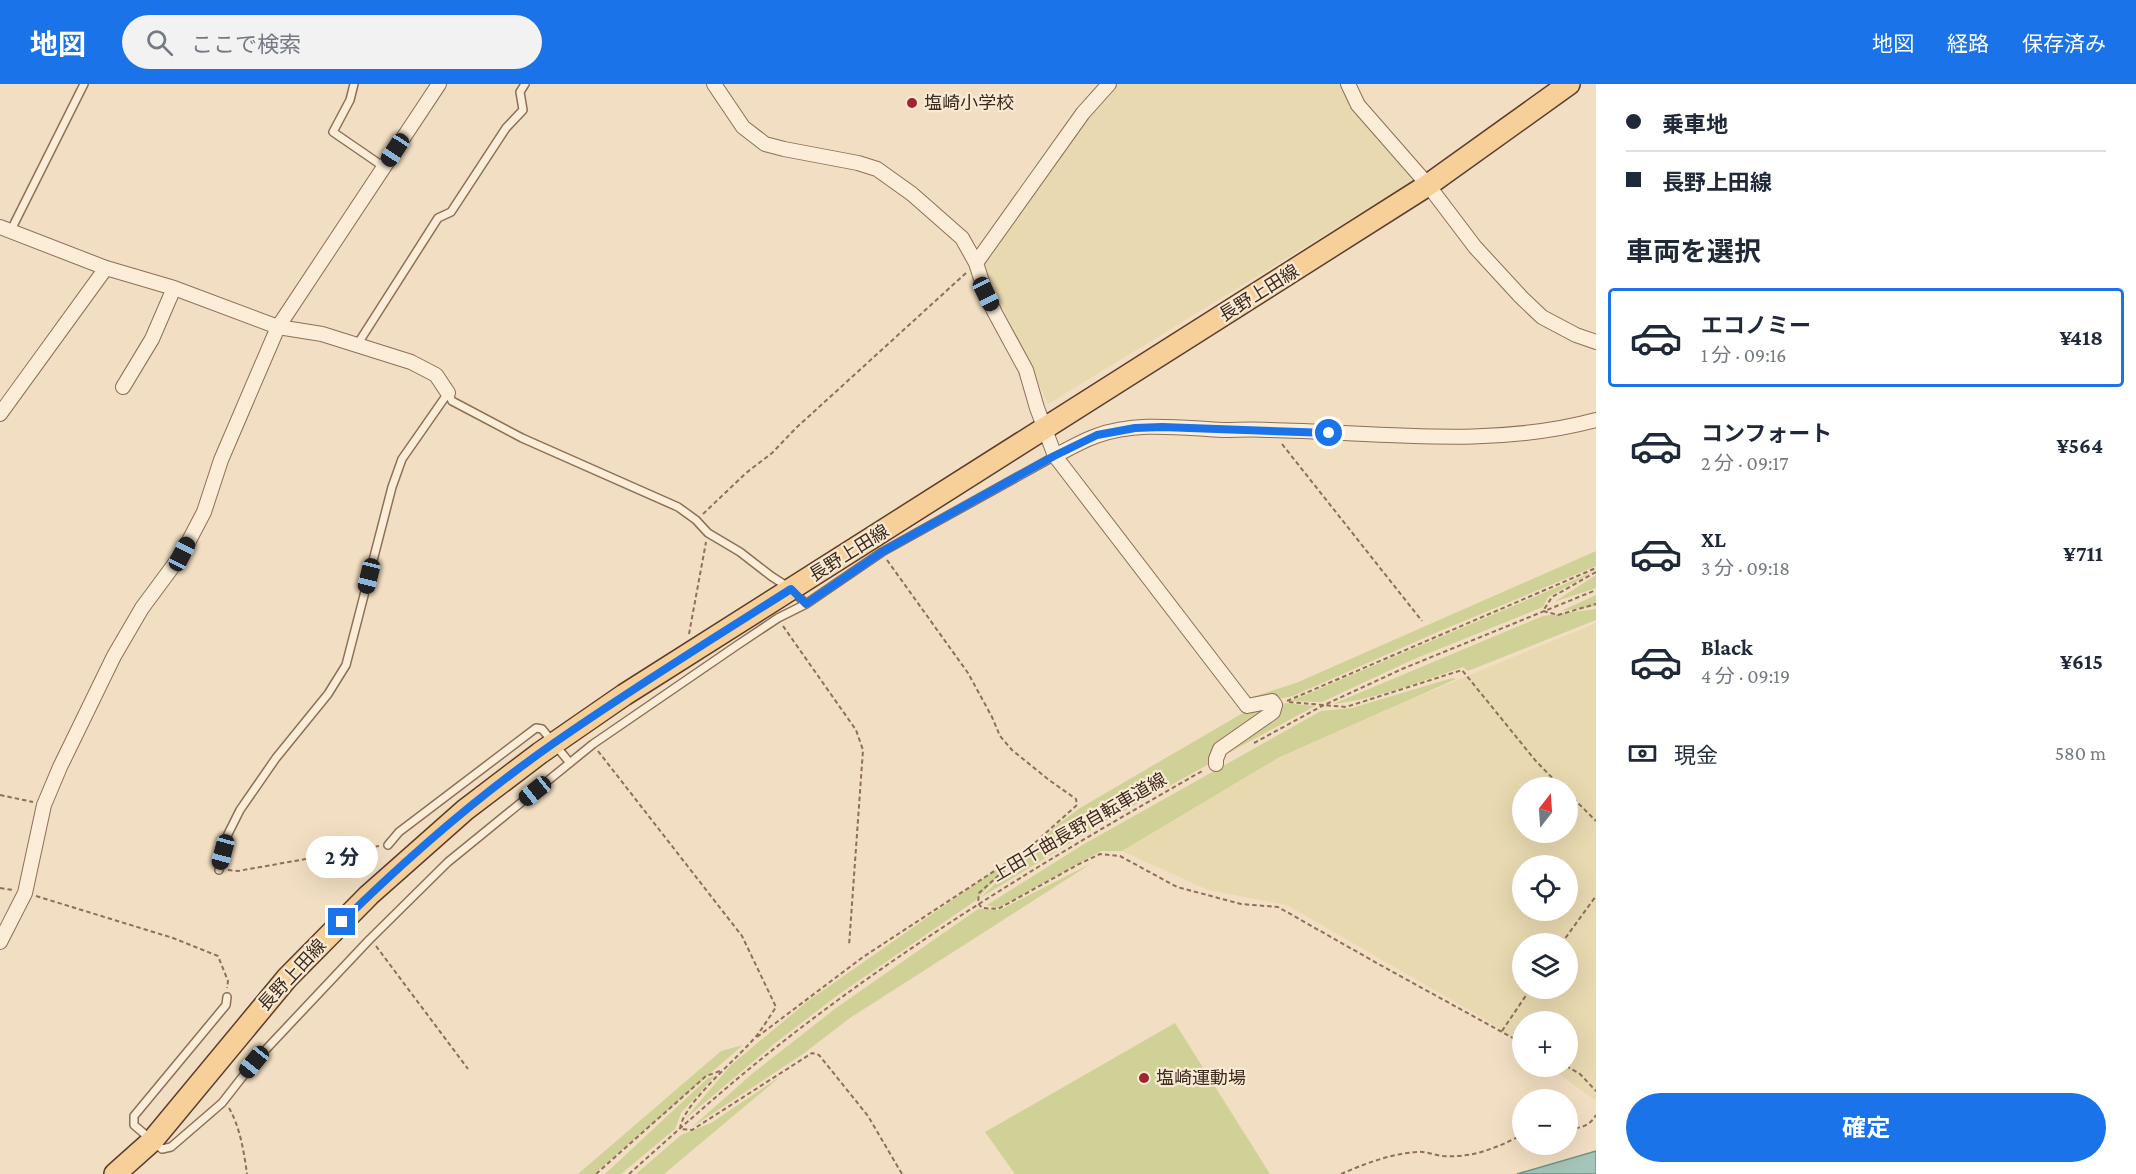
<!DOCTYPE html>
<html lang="ja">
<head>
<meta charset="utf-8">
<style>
	:root { --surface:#fff; --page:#f2f2f3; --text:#1f2937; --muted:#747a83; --line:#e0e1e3; --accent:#1a73e8 }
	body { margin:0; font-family:"Crimson Pro","Noto Sans JP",serif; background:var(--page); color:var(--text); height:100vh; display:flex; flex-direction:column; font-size:22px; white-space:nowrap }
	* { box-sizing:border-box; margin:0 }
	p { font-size:20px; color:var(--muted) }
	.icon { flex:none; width:33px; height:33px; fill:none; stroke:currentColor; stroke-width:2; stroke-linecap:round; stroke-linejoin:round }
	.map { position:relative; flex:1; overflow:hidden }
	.drawer { display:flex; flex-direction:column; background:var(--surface); width:540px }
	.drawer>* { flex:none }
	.guide { display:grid; align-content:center; height:132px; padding:0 30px; background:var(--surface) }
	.needle { width:39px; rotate:17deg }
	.tools { position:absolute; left:1512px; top:693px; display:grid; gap:12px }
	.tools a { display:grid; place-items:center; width:66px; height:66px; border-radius:50%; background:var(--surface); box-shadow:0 6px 24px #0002; font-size:30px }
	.end { position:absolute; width:27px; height:27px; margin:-14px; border:8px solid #1a73e8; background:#fff; box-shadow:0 0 0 3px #fff }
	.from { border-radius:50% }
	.bubble { position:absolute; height:42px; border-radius:21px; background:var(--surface); box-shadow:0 6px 24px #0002; font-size:20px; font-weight:700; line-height:42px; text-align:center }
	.car { position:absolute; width:18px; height:36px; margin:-18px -9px; border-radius:8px; box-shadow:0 0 4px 2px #0007; background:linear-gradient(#222 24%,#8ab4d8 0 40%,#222 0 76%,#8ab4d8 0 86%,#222 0) }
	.guide b { display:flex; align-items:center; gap:21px; height:57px; font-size:22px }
	.guide b+b { border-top:2px solid var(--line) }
	.guide i { width:15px; height:15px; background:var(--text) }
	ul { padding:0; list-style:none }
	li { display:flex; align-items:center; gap:18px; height:99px; margin:0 12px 9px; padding:0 18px; border:3px solid transparent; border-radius:6px }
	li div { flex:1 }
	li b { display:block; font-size:22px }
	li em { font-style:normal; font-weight:700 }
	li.selected { border-color:var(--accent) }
	li>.icon { width:54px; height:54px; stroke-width:1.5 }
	h2 { padding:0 30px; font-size:27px; line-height:72px }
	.pay { display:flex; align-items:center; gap:15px; height:66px; padding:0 30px; font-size:22px }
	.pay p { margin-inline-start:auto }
	.button { display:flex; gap:12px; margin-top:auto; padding:12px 30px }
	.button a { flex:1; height:69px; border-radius:36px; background:var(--accent); color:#fff; font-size:24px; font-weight:700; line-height:69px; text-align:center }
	header { display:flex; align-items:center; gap:36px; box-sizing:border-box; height:84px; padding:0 30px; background:var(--accent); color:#fff }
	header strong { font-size:28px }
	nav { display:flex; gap:33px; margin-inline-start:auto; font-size:21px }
	.search { width:420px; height:54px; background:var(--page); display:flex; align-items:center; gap:15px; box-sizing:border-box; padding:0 21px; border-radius:33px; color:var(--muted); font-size:22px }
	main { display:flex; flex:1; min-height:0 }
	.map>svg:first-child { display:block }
	.farmland { fill:#e8d9b0; fill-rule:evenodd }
	.green { fill:#d0d196 }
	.water { fill:#a6c4b8; stroke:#6b9485; stroke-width:1.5 }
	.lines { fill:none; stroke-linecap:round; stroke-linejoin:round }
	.lane-casing { stroke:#8e6f58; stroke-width:10 }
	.street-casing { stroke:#8e6f58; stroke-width:16 }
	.primary-casing { stroke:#5b3d2d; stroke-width:24 }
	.path { stroke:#8e6f58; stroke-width:2; stroke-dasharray:4.5 3; stroke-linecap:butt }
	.lane { stroke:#fbedd8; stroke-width:7 }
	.street { stroke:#fbedd8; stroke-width:14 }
	.primary { stroke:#f7d099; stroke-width:21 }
	.route { stroke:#1a73e8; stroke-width:8 }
	.poi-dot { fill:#a22332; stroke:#f8ead4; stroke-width:2 }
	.labels { text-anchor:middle; stroke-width:4.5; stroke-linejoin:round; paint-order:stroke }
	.poi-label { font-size:18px; fill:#3d291d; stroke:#f8ead4; text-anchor:start }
	.street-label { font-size:18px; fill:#3d291d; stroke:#f8ead4 }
</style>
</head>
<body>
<header>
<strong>地図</strong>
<div class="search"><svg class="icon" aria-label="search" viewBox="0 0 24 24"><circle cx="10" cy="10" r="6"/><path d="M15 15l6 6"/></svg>ここで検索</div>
<nav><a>地図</a><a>経路</a><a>保存済み</a></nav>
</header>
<main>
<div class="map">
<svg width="1596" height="1090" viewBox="0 0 1596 1090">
	<rect width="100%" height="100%" fill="#f2dfc3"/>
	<path class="farmland" d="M 1118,0 L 1343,0 L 1416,95 L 1048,320 L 983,181 L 1094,24 Z
		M 1596,539 L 1596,1017 L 1550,983 L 1568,982 L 1568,938 L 1522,938 L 1522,962 L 1490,938 L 1287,821 L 1208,806 L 1122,767 L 1283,672 L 1409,616 ZM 1522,704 L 1568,704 L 1568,748 L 1522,748 ZM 1522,782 L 1568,782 L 1568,826 L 1522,826 ZM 1522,860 L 1568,860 L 1568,904 L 1522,904 Z"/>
	<path class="green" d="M 1596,467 L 1596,482 L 1440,547 L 1293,612 C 1283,615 1259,617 1249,614 L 1296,599 Z
		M 1595,487 L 1548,513 L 1543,523 L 1412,576 L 1322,618 L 1291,617 Z
		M 1596,491 L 1596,504 L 1554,518 Z
		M 1596,511 L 1596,522 L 1561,527 Z
		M 1596,525 L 1596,536 L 1468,587 L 1463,583 C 1421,597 1377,615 1333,620 L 1543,532 Z
		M 1452,594 L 1456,595 L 1280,673 L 1122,767 L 1101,767 L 998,824 L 987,821 L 1084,760 L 1321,627 L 1352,624 Z
		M 1285,619 L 1315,622 L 1221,673 L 1278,625 Z
		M 1271,623 L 1218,662 L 1209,680 L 1108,736 L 980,814 L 1057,741 L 1080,724 L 1248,626 Z
		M 1018,772 L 975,817 L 838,911 L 774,960 L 684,1036 L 731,981 L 808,917 L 978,798 Z
		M 1092,779 L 850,934 L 803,970 L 692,1043 L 753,989 L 836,924 L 978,825 L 1000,826 Z
		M 1175,939 L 1270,1090 L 1015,1090 L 985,1048 Z
		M 743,961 L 594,1090 L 578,1090 L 721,967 Z
		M 716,991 L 681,1029 L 675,1045 L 621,1090 L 605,1090 L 708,994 Z
		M 781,992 L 664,1090 L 636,1090 L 681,1051 L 711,1039 Z"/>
	<path class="water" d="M 1596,1067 L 1596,1090 L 1517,1090 Z"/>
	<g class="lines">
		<g class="lane-casing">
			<path id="lane" d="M 354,0 L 350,16 L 333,48 L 384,83
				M 11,146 L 84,0
				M 357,261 L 438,134 L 451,128 L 506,44 L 523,26 L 520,8 L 525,0
				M 388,761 L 399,748 L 536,644 L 542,645 L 570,679
				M 219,786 L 228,750 L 240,726 L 276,674 L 328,610 L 346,581 L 392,403 L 402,375 L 448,309 L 452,317 L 522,354 L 678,423 L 696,436 L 708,449 L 740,468 L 771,492 L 791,505 L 806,520
				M 227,913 L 226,921 L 134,1032 L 134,1041 L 162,1065 L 171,1063 L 222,1019 L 254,978 L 369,856 L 448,778 L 593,660 L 736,562 L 778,534 L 806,520 L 882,468 L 1055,372"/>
		</g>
		<g class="street-casing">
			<path id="street" d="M 714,0 L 743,43 L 765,60 L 784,65 L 858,79 L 877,85 L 912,110 L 962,154 L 976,179 L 986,210 L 995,229 L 1026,286 L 1037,324 L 1055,372 L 1247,622 L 1272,617 L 1275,621 L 1273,628 L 1220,665 L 1216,675 L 1216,680
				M 1348,0 L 1358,21 L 1428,101 L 1475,163 L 1521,213 L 1542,233 L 1576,251 L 1596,258
				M 0,143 L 106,184 L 174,204 L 278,243 L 322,250 L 411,278 L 436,291 L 448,309
				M 976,179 L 1083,29 L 1109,0
				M 123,303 L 152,255 L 174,204
				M 0,330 L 106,184
				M 1055,372 C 1068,365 1082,357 1096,352 C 1136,337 1181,344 1223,346 C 1238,346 1253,345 1268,346 C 1377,348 1489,365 1596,336
				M 0,858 L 25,809 L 44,721 L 60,683 L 114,572 L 142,524 L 182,470 L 204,428 L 221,376 L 278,243 L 439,0"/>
		</g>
		<g class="primary-casing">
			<path id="primary" d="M 115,1090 L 152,1057 L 287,894 L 369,811 L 465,726 L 540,669 L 624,611 L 1428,101 L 1569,0"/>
		</g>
		<path class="path" d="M 1282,360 L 1422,537
			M 703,430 L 746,389 L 772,369 L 796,344 L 966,189
			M 887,476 L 968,589 L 992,633 L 1000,652 L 1012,666 L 1049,696 L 1076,715 L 1077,721 L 979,809 L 978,819 L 982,824 L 998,825 L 1079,780 L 1100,770 L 1120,772 L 1177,803 L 1241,820 L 1278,823 L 1382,882 L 1522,959
			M 1596,488 L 1552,513 L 1543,527 L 1558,531 L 1596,520
			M 783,542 L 856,646 L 863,666 L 849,862
			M 689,550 L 706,458
			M 1287,617 L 1596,484
			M 1289,618 L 1346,623 L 1462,586 L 1535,676 L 1562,704
			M 1254,659 L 1322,622 L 1402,585 L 1596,506
			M 598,667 L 742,852 L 776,923 C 770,932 764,942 757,951 C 740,973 683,1018 680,1045 L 692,1046 L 812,969 L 819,971 L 868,1032 L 902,1090
			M 1568,709 L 1596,737
			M 0,711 L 33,718
			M 228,786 L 238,787 L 379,762
			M 0,804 L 13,806
			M 36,812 L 173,854 L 218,872 L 228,897 L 227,904
			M 1561,860 L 1596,812
			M 376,862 L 468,985
			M 1502,947 L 1531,904
			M 757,953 L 863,873 L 1031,763
			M 1566,982 L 1580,990 L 1596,1007
			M 229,1024 C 240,1043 244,1068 247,1090
			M 1568,1045 C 1580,1044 1589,1043 1596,1031
			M 596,1090 L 706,992 L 720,987
			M 629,1090 C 675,1049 721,1007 770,968 C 905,860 1054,771 1204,686
			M 1341,1090 C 1364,1080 1390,1070 1416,1068 C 1425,1067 1434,1071 1443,1072 C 1473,1074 1496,1064 1522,1051"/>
		<use href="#lane" class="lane"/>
		<use href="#street" class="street"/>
		<use href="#primary" class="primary"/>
	</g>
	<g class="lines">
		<path class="route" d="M 342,838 C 408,773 478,712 554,659 C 631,605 712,555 791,505 L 806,520 L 882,468 L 1054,372 L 1097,351 L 1135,344 L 1162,343 L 1329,349"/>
	</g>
	<g class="poi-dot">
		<circle cx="912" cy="19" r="6"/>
		<circle cx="1144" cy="994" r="6"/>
	</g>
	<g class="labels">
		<g class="poi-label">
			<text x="924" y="25">塩崎小学校</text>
			<text x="1156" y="1000">塩崎運動場</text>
		</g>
		<g class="street-label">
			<text transform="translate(1259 209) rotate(-32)" y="6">長野上田線</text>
			<text transform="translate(849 469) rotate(-32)" y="6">長野上田線</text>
			<text transform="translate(1079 743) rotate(-30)" y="6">上田千曲長野自転車道線</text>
			<text transform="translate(292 891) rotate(-47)" y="6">長野上田線</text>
		</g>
	</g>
</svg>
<div class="tools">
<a><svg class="needle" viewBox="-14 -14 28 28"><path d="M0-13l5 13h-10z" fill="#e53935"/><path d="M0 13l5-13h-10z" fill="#747a83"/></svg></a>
<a><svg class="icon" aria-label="locate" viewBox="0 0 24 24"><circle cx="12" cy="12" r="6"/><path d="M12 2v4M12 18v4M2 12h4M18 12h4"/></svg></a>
<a><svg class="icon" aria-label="layers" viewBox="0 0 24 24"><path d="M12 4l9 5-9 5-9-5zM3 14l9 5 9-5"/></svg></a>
<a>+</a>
<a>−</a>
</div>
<i class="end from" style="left:1329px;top:349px"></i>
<i class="end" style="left:342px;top:838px"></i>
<div class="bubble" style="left:306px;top:752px;width:72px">2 分</div>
<i class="car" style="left:395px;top:66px;rotate:213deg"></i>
<i class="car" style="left:986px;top:210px;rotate:154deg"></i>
<i class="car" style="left:182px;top:470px;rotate:27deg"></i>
<i class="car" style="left:369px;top:492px;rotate:194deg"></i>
<i class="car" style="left:535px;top:707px;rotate:231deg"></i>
<i class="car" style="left:223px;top:768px;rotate:195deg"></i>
<i class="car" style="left:254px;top:978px;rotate:219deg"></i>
</div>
<section class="drawer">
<div class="guide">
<b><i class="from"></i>乗車地</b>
<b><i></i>長野上田線</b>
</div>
<h2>車両を選択</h2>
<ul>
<li class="selected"><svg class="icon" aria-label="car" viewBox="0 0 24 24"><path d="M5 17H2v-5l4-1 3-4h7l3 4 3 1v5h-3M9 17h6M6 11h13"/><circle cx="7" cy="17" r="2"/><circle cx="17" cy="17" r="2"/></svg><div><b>エコノミー</b><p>1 分 · 09:16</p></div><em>¥418</em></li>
<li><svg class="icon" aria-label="car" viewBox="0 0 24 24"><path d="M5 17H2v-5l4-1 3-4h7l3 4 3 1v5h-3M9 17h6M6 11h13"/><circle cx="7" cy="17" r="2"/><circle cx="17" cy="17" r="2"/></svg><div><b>コンフォート</b><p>2 分 · 09:17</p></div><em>¥564</em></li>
<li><svg class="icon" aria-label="car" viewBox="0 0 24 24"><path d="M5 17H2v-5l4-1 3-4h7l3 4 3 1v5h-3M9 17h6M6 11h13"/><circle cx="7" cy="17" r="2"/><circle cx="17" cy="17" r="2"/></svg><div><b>XL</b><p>3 分 · 09:18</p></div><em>¥711</em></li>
<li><svg class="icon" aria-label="car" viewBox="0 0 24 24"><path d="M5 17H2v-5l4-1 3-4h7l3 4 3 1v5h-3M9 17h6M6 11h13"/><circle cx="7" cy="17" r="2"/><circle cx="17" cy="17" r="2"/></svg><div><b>Black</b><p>4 分 · 09:19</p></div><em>¥615</em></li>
</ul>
<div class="pay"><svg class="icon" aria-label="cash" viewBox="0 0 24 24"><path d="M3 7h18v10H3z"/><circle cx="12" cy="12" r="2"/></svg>現金<p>580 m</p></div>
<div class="button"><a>確定</a></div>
</section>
</main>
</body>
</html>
